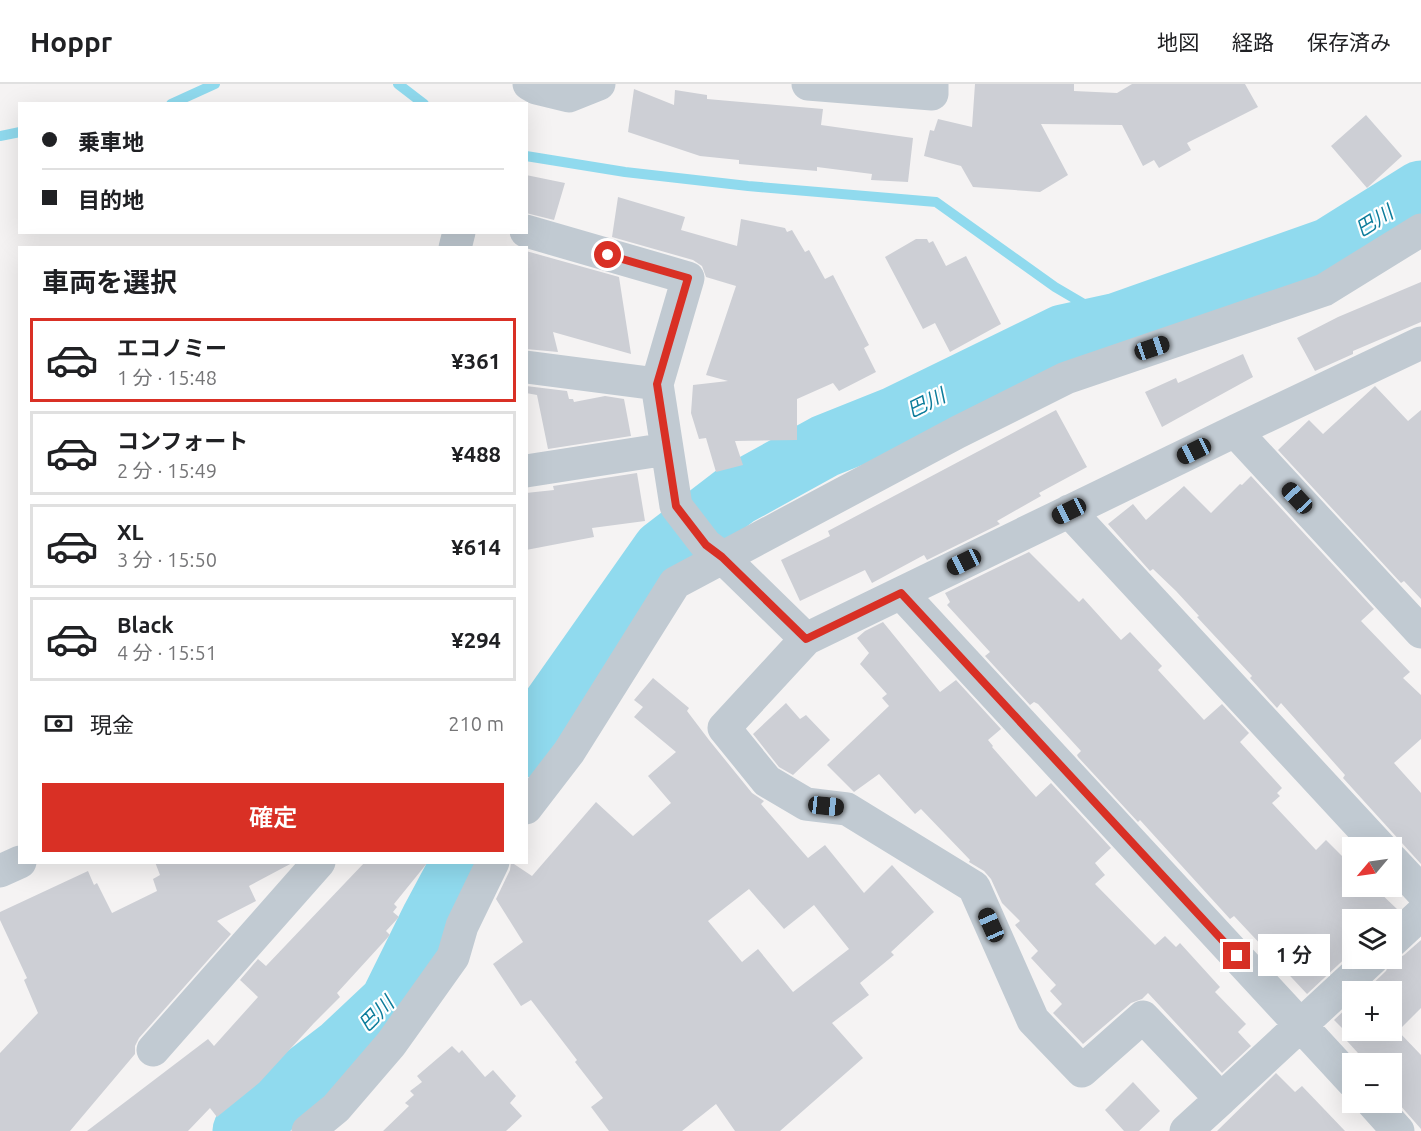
<!DOCTYPE html>
<html lang="ja">
<head>
<meta charset="utf-8">
<style>
	:root { --surface:#fff; --page:#f6f6f6; --text:#202124; --muted:#757577; --line:#e0e0e0; --accent:#d93025 }
	body { margin:0; font-family:Ubuntu,"Noto Sans JP",sans-serif; background:var(--page); color:var(--text); height:100vh; display:flex; flex-direction:column; font-size:22px; white-space:nowrap }
	* { box-sizing:border-box; margin:0 }
	p { font-size:20px; color:var(--muted) }
	.icon { flex:none; width:33px; height:33px; fill:none; stroke:currentColor; stroke-width:2; stroke-linecap:round; stroke-linejoin:round }
	.map { position:relative; flex:1; overflow:hidden }
	.side { position:absolute; left:18px; top:162px; width:510px; height:618px; display:flex; flex-direction:column; background:var(--surface); border-radius:0px; box-shadow:0 6px 24px #0002 }
	.side>* { flex:none }
	.banner { position:absolute; left:18px; top:18px; width:510px; height:132px; border-radius:0px; box-shadow:0 6px 24px #0002; display:grid; align-content:center; height:132px; padding:0 24px; background:var(--surface) }
	.needle { width:39px; rotate:241deg }
	.tools { position:absolute; left:1342px; top:753px; display:grid; gap:12px }
	.tools a { display:grid; place-items:center; width:60px; height:60px; border-radius:0px; background:var(--surface); box-shadow:0 6px 24px #0002; font-size:30px }
	.end { position:absolute; width:27px; height:27px; margin:-14px; border:8px solid #d93025; background:#fff; box-shadow:0 0 0 3px #fff }
	.from { border-radius:50% }
	.bubble { position:absolute; height:42px; border-radius:0px; background:var(--surface); box-shadow:0 6px 24px #0002; font-size:20px; font-weight:600; line-height:42px; text-align:center }
	.car { position:absolute; width:18px; height:36px; margin:-18px -9px; border-radius:8px; box-shadow:0 0 4px 2px #0007; background:linear-gradient(#222 24%,#8ab4d8 0 40%,#222 0 76%,#8ab4d8 0 86%,#222 0) }
	.banner b { display:flex; align-items:center; gap:21px; height:57px; font-size:22px }
	.banner b+b { border-top:2px solid var(--line) }
	.banner i { width:15px; height:15px; background:var(--text) }
	ul { padding:0; list-style:none }
	li { display:flex; align-items:center; gap:18px; height:84px; margin:0 12px 9px; padding:0 12px; border:3px solid var(--line); border-radius:0px }
	li div { flex:1 }
	li b { display:block; font-size:22px }
	li em { font-style:normal; font-weight:600 }
	li.active { border-color:var(--accent) }
	li>.icon { width:54px; height:54px; stroke-width:1.5 }
	h2 { padding:0 24px; font-size:27px; line-height:72px }
	.pay { display:flex; align-items:center; gap:15px; height:66px; padding:0 24px; font-size:22px }
	.pay p { margin-inline-start:auto }
	.action { display:flex; gap:12px; margin-top:auto; padding:12px 24px }
	.action a { flex:1; height:69px; border-radius:0px; background:var(--accent); color:#fff; font-size:24px; font-weight:600; line-height:69px; text-align:center }
	header { display:flex; align-items:center; gap:36px; box-sizing:border-box; height:84px; padding:0 30px; background:var(--surface); border-bottom:2px solid var(--line) }
	header strong { font-size:28px }
	nav { display:flex; gap:33px; margin-inline-start:auto; font-size:21px }
	.map>svg:first-child { display:block }
	.lines { fill:none; stroke-linecap:round; stroke-linejoin:round }
	.stream { stroke:#90daee; stroke-width:10 }
	.river { stroke:#90daee; stroke-width:63 }
	.building { fill:#cdcfd5; fill-rule:evenodd }
	.street { stroke:#c1cad2; stroke-width:33 }
	.route { stroke:#d93025; stroke-width:8 }
	.labels { text-anchor:middle; stroke-width:4.5; stroke-linejoin:round; paint-order:stroke }
	.water-label { font-size:20px; font-style:italic; fill:#0c7c9b; stroke:#fff }
</style>
</head>
<body>
<header>
<strong>Hoppr</strong>
<nav><a>地図</a><a>経路</a><a>保存済み</a></nav>
</header>
<div class="map">
<svg width="1421" height="1047" viewBox="0 0 1421 1047">
	<rect width="100%" height="100%" fill="#f5f3f3"/>
	<g class="lines">
		<path class="stream" d="M 398,0 L 424,20
			M 171,20 L 215,0
			M 0,52 L 20,48
			M 526,72 L 625,88 L 748,102 L 936,118 L 1055,203 L 1118,240"/>
		<path class="river" d="M 526,662 L 663,467 L 736,411 L 825,362 L 895,334 L 1063,252 L 1118,240 L 1330,165 L 1421,108
			M 244,1047 L 287,1007 L 342,965 L 391,919 L 433,834 L 463,778"/>
	</g>
	<path class="building" d="M 975,0 L 1074,0 L 1074,7 L 1117,9 L 1132,0 L 1245,0 L 1258,23 L 1187,59 L 1191,66 L 1159,84 L 1154,76 L 1143,82 L 1122,41 L 1041,40 L 1068,91 L 1040,108 L 973,103 L 961,82 L 924,72 L 930,46 L 934,47 L 938,35 L 972,43 Z
		M 634,5 L 674,21 L 675,6 L 707,11 L 707,15 L 823,25 L 821,41 L 913,54 L 908,98 L 871,96 L 872,90 L 817,83 L 817,87 L 739,80 L 739,76 L 700,72 L 628,48 Z
		M 1366,31 L 1402,72 L 1367,104 L 1331,62 Z
		M 526,91 L 565,99 L 554,136 L 526,129 Z
		M 618,113 L 685,133 L 681,146 L 737,162 L 741,135 L 785,144 L 787,148 L 792,146 L 805,168 L 809,166 L 825,195 L 833,191 L 869,261 L 864,264 L 876,288 L 839,307 L 833,299 L 797,315 L 797,356 L 735,357 L 743,381 L 716,388 L 706,354 L 699,355 L 691,329 L 693,301 L 728,297 L 706,291 L 736,202 L 706,193 L 702,182 L 693,176 L 612,153 Z
		M 916,155 L 927,155 L 929,159 L 933,157 L 946,182 L 966,172 L 1001,240 L 950,268 L 935,239 L 923,245 L 885,173 Z
		M 526,167 L 619,193 L 631,270 L 553,248 L 558,268 L 526,265 Z
		M 1421,198 L 1421,238 L 1353,267 L 1353,270 L 1315,287 L 1297,254 L 1338,233 Z
		M 1243,270 L 1253,293 L 1162,343 L 1145,308 L 1176,294 L 1178,299 Z
		M 526,302 L 567,307 L 569,315 L 573,315 L 574,318 L 605,312 L 624,315 L 631,352 L 548,365 L 537,311 L 526,309 Z
		M 1375,302 L 1408,337 L 1421,326 L 1421,515 L 1404,497 L 1401,499 L 1278,366 L 1309,336 L 1323,350 Z
		M 1056,326 L 1087,383 L 1039,409 L 1041,412 L 997,437 L 1000,440 L 927,476 L 924,471 L 872,499 L 865,486 L 800,517 L 781,476 L 830,452 L 828,447 Z
		M 637,389 L 645,437 L 592,444 L 594,453 L 526,466 L 526,409 L 554,406 L 553,402 Z
		M 1251,392 L 1374,525 L 1361,537 L 1410,588 L 1403,594 L 1421,611 L 1421,655 L 1394,679 L 1421,709 L 1421,780 L 1343,694 L 1345,691 L 1281,619 L 1277,624 L 1250,594 L 1252,592 L 1197,533 L 1199,532 L 1176,507 L 1153,485 L 1150,487 L 1108,440 L 1133,420 L 1146,436 L 1184,402 L 1211,429 L 1240,400 L 1242,401 Z
		M 1029,468 L 1079,518 L 1083,514 L 1121,556 L 1130,548 L 1162,582 L 1158,586 L 1204,636 L 1222,620 L 1249,649 L 1240,658 L 1282,704 L 1277,709 L 1280,712 L 1272,719 L 1316,766 L 1326,756 L 1353,783 L 1353,802 L 1373,802 L 1398,826 L 1388,836 L 1353,836 L 1353,867 L 1307,910 L 1234,832 L 1230,835 L 1140,736 L 1138,738 L 1078,673 L 1077,671 L 1081,667 L 1038,620 L 1034,618 L 1030,621 L 985,572 L 990,568 L 947,521 L 950,518 L 945,509 Z
		M 883,538 L 940,608 L 956,596 L 1001,645 L 988,656 L 993,662 L 992,663 L 1036,713 L 1051,699 L 1111,764 L 1095,779 L 1105,791 L 1095,800 L 1155,861 L 1165,852 L 1176,863 L 1180,859 L 1220,903 L 1215,908 L 1246,940 L 1238,948 L 1251,962 L 1222,989 L 1148,909 L 1142,915 L 1131,919 L 1083,960 L 1053,929 L 1062,920 L 1050,907 L 1056,901 L 1031,874 L 1038,867 L 1015,841 L 1020,837 L 1002,819 L 991,795 L 984,787 L 969,778 L 970,776 L 921,725 L 915,730 L 879,690 L 854,708 L 827,681 L 889,622 L 882,614 L 887,610 L 860,580 L 869,569 L 857,554 L 865,547 Z
		M 653,594 L 689,624 L 687,627 L 709,656 L 752,709 L 764,717 L 761,720 L 808,774 L 825,761 L 864,809 L 892,781 L 934,828 L 891,868 L 894,871 L 860,899 L 869,911 L 832,939 L 863,974 L 780,1047 L 735,1047 L 716,1020 L 682,1047 L 609,1047 L 591,1023 L 603,1014 L 575,978 L 577,976 L 531,916 L 521,922 L 493,880 L 523,858 L 496,815 L 510,786 L 511,778 L 532,792 L 596,718 L 633,752 L 671,719 L 648,692 L 676,668 L 634,633 L 643,623 L 634,616 ZM 749,805 L 784,845 L 814,821 L 849,865 L 793,908 L 758,865 L 742,878 L 708,837 Z
		M 786,619 L 800,635 L 806,631 L 830,656 L 793,691 L 779,683 L 753,650 Z
		M 155,778 L 294,778 L 249,802 L 256,817 L 217,837 L 231,850 L 139,954 L 135,962 L 135,970 L 70,1047 L 0,1047 L 0,969 L 38,929 L 24,896 L 27,894 L 0,836 L 0,828 L 88,787 L 94,801 L 97,799 L 112,829 L 157,807 L 153,795 L 160,791 Z
		M 365,778 L 428,778 L 394,820 L 397,823 L 393,828 L 399,833 L 386,847 L 390,851 L 337,909 L 340,913 L 314,939 L 259,999 L 217,1033 L 210,1024 L 188,1047 L 87,1047 L 208,955 L 214,962 L 258,913 L 240,896 L 258,875 L 266,882 Z
		M 1421,856 L 1421,924 L 1398,947 L 1421,971 L 1421,1045 L 1392,1012 L 1392,980 L 1368,980 L 1347,957 L 1351,953 L 1334,936 L 1353,918 L 1353,946 L 1392,946 L 1392,908 L 1364,908 L 1386,887 L 1391,875 L 1397,875 L 1404,871 Z
		M 452,962 L 459,969 L 462,966 L 485,993 L 493,986 L 516,1012 L 510,1019 L 522,1032 L 506,1047 L 383,1047 L 409,1022 L 405,1019 L 414,1011 L 410,1007 L 422,998 L 417,992 Z
		M 1276,989 L 1295,1008 L 1302,1002 L 1345,1047 L 1217,1047 Z
		M 1133,998 L 1160,1027 L 1139,1047 L 1124,1047 L 1105,1026 Z"/>
	<g class="lines">
		<path class="street" d="M 529,0 L 536,4 L 569,12 L 599,0
			M 808,0 L 932,10 L 932,0
			M 526,147 L 688,194 L 657,300 L 676,422 L 706,461 L 722,473 L 806,555
			M 455,164 L 459,148
			M 526,283 L 657,300
			M 1235,347 L 1421,548
			M 526,387 L 667,365
			M 1069,427 L 1381,764
			M 901,509 L 1353,998
			M 526,724 L 569,668 L 675,499 L 958,348 L 1066,294 L 1324,206 L 1421,146
			M 1392,776 L 1421,807
			M 0,787 L 20,778
			M 1392,857 L 1421,830
			M 153,966 L 319,778
			M 1221,1015 L 1373,874
			M 1372,1018 L 1398,1047
			M 308,1047 L 336,1024 L 391,960 L 453,873 L 462,842 L 493,778
			M 1186,1047 L 1221,1015 L 1143,933 L 1082,987 L 1033,936 L 974,803 L 847,725 L 806,720 L 767,697 L 724,644 L 806,555 L 1235,347 L 1421,259"/>
	</g>
	<g class="lines">
		<path class="route" d="M 608,171 L 688,194 L 657,300 L 676,422 L 706,461 L 722,473 L 806,555 L 901,509 L 1237,872"/>
	</g>
	<g class="labels">
		<g class="water-label">
			<text transform="translate(1374 137) rotate(-32)" y="7">巴川</text>
			<text transform="translate(926 319) rotate(-26)" y="7">巴川</text>
			<text transform="translate(376 930) rotate(-45)" y="7">巴川</text>
		</g>
	</g>
</svg>
<div class="tools">
<a><svg class="needle" viewBox="-14 -14 28 28"><path d="M0-13l5 13h-10z" fill="#e53935"/><path d="M0 13l5-13h-10z" fill="#757577"/></svg></a>
<a><svg class="icon" aria-label="layers" viewBox="0 0 24 24"><path d="M12 4l9 5-9 5-9-5zM3 14l9 5 9-5"/></svg></a>
<a>+</a>
<a>−</a>
</div>
<i class="end from" style="left:608px;top:171px"></i>
<i class="end" style="left:1237px;top:872px"></i>
<div class="bubble" style="left:1258px;top:850px;width:72px">1 分</div>
<i class="car" style="left:1152px;top:264px;rotate:71deg"></i>
<i class="car" style="left:1194px;top:367px;rotate:244deg"></i>
<i class="car" style="left:1297px;top:414px;rotate:317deg"></i>
<i class="car" style="left:1069px;top:427px;rotate:244deg"></i>
<i class="car" style="left:964px;top:478px;rotate:244deg"></i>
<i class="car" style="left:826px;top:722px;rotate:96deg"></i>
<i class="car" style="left:991px;top:841px;rotate:336deg"></i>
<div class="banner">
<b><i class="from"></i>乗車地</b>
<b><i></i>目的地</b>
</div>
<section class="side">
<h2>車両を選択</h2>
<ul>
<li class="active"><svg class="icon" aria-label="car" viewBox="0 0 24 24"><path d="M5 17H2v-5l4-1 3-4h7l3 4 3 1v5h-3M9 17h6M6 11h13"/><circle cx="7" cy="17" r="2"/><circle cx="17" cy="17" r="2"/></svg><div><b>エコノミー</b><p>1 分 · 15:48</p></div><em>¥361</em></li>
<li><svg class="icon" aria-label="car" viewBox="0 0 24 24"><path d="M5 17H2v-5l4-1 3-4h7l3 4 3 1v5h-3M9 17h6M6 11h13"/><circle cx="7" cy="17" r="2"/><circle cx="17" cy="17" r="2"/></svg><div><b>コンフォート</b><p>2 分 · 15:49</p></div><em>¥488</em></li>
<li><svg class="icon" aria-label="car" viewBox="0 0 24 24"><path d="M5 17H2v-5l4-1 3-4h7l3 4 3 1v5h-3M9 17h6M6 11h13"/><circle cx="7" cy="17" r="2"/><circle cx="17" cy="17" r="2"/></svg><div><b>XL</b><p>3 分 · 15:50</p></div><em>¥614</em></li>
<li><svg class="icon" aria-label="car" viewBox="0 0 24 24"><path d="M5 17H2v-5l4-1 3-4h7l3 4 3 1v5h-3M9 17h6M6 11h13"/><circle cx="7" cy="17" r="2"/><circle cx="17" cy="17" r="2"/></svg><div><b>Black</b><p>4 分 · 15:51</p></div><em>¥294</em></li>
</ul>
<div class="pay"><svg class="icon" aria-label="cash" viewBox="0 0 24 24"><path d="M3 7h18v10H3z"/><circle cx="12" cy="12" r="2"/></svg>現金<p>210 m</p></div>
<div class="action"><a>確定</a></div>
</section>
</div>
</body>
</html>
